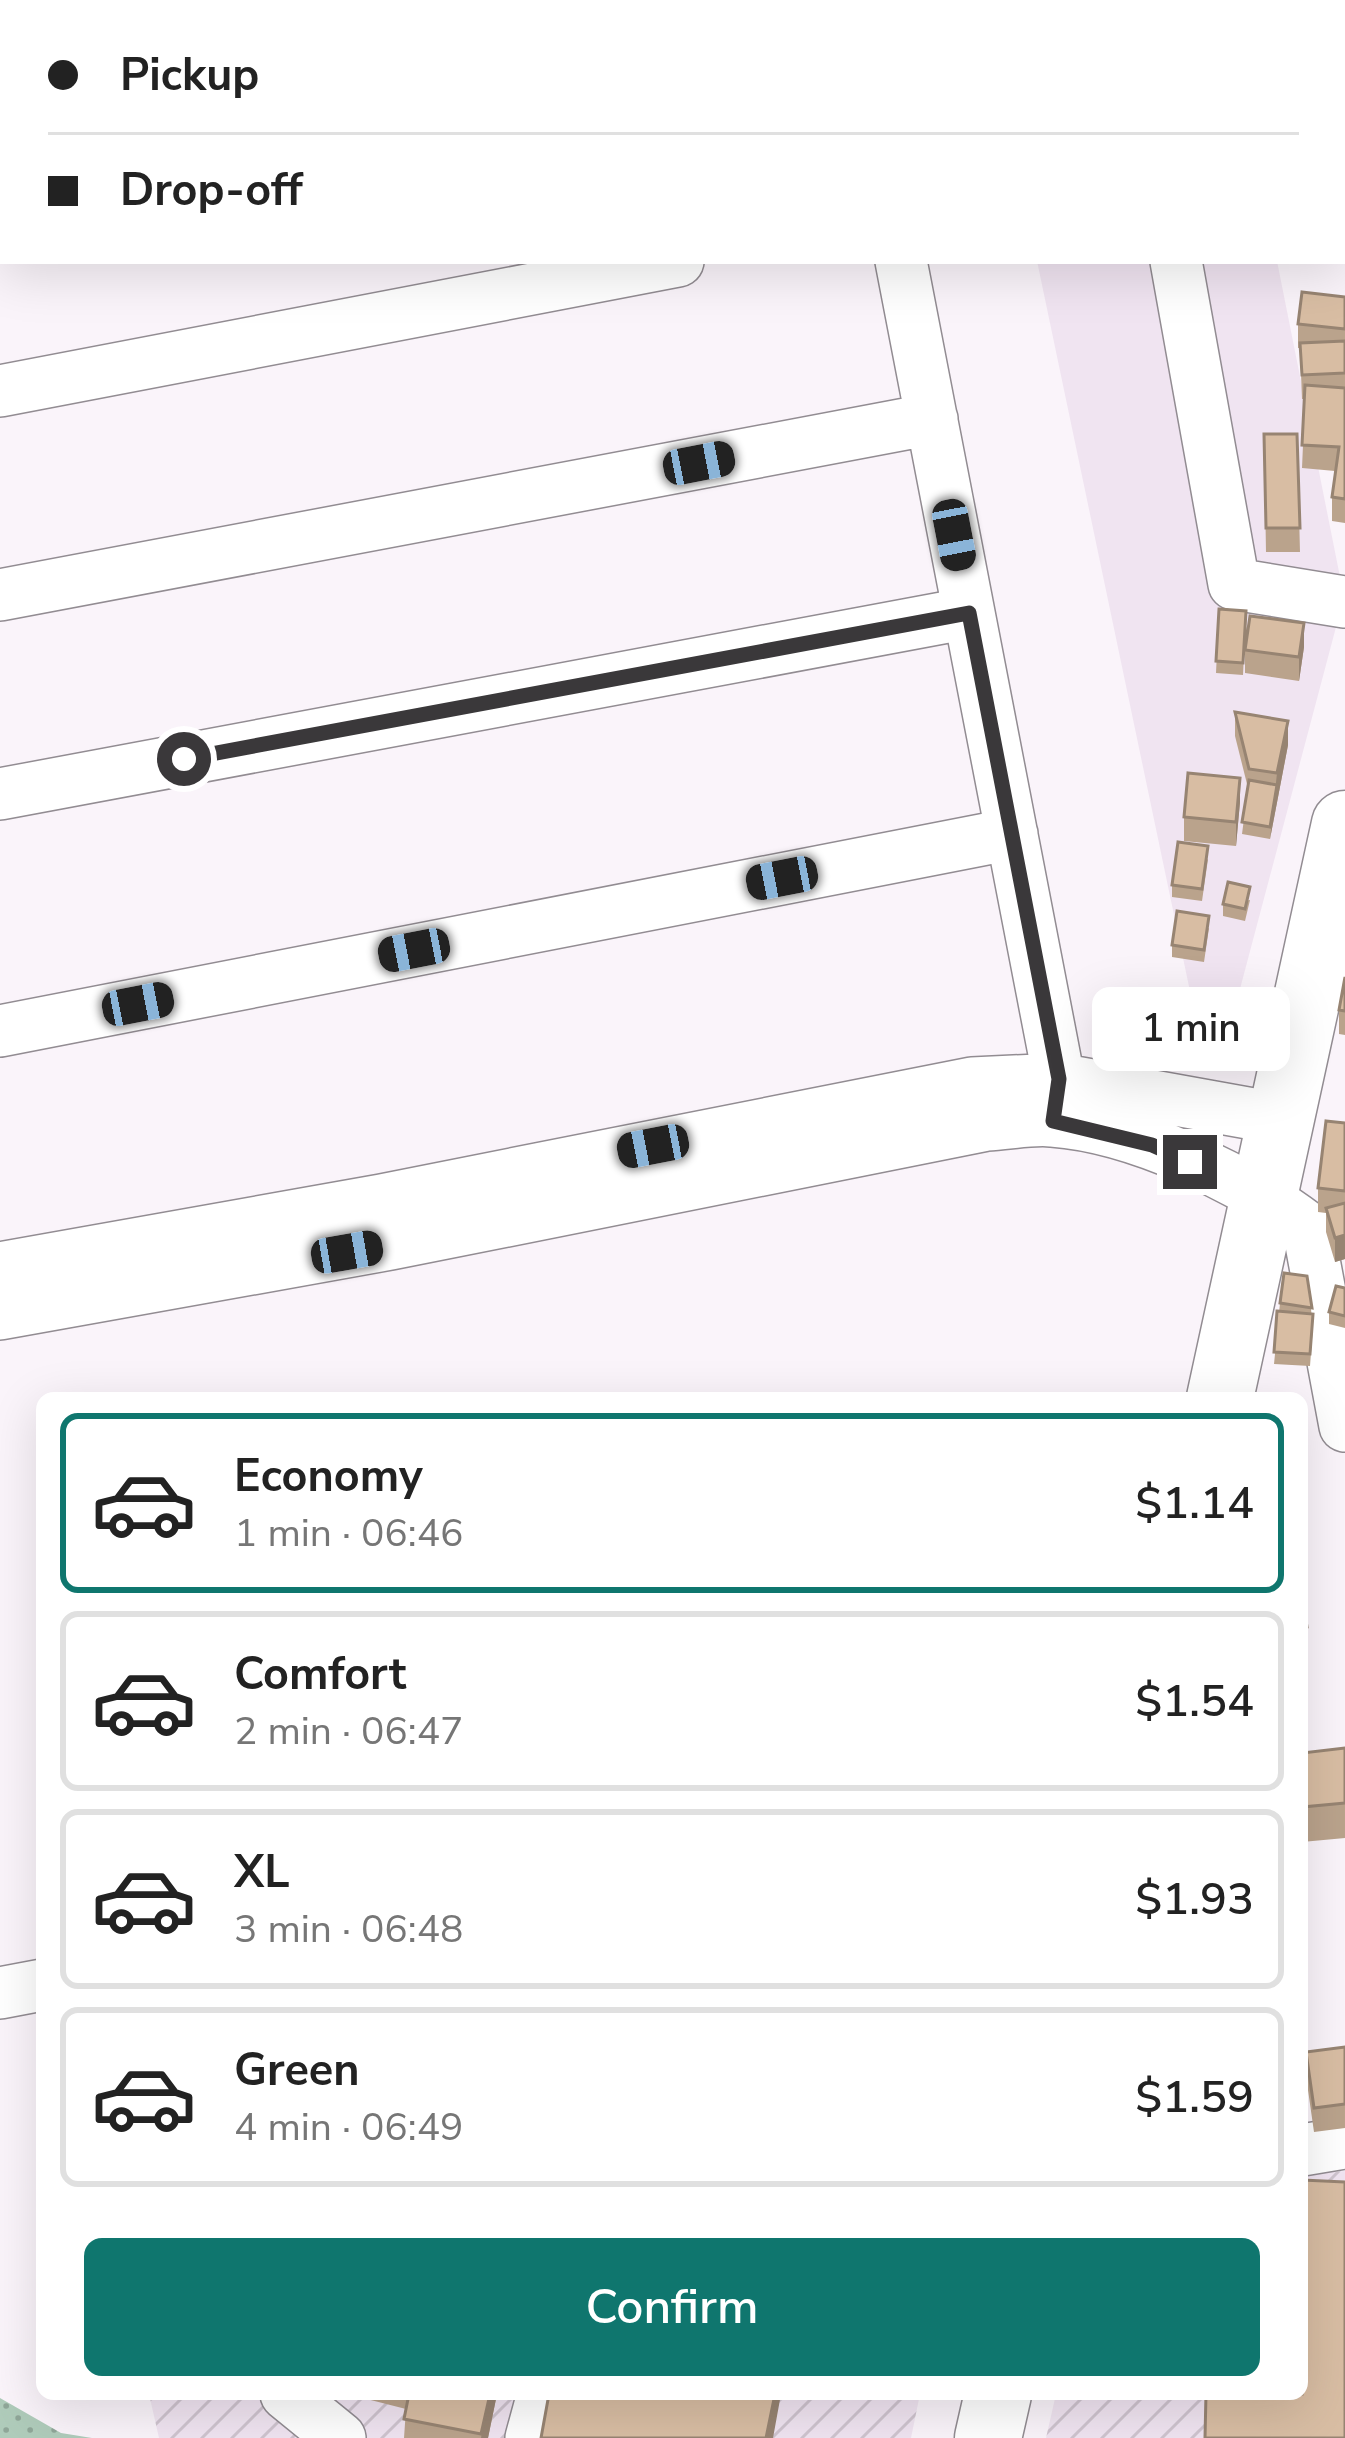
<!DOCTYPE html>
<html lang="en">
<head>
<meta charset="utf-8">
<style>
	:root { --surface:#fff; --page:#f6f6f6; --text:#222; --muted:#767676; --line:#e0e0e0; --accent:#0f766e }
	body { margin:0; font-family:"Nunito Sans",sans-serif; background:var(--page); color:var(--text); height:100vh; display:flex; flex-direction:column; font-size:45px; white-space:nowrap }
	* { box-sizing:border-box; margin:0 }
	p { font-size:39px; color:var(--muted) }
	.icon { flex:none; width:66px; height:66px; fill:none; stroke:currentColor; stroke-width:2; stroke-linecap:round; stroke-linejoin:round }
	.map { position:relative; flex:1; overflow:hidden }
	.side { position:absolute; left:36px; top:1392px; width:1272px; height:1008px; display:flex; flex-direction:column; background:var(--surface); border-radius:18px; box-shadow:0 12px 48px #0002 }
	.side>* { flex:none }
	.banner { position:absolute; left:0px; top:0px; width:1347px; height:264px; box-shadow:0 12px 48px #0002; display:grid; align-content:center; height:264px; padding:0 48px; background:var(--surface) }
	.end { position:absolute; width:54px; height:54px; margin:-27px; border:15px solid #3a383a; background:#fff; box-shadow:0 0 0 6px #fff }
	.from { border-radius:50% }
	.bubble { position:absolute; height:84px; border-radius:18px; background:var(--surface); box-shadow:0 12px 48px #0002; font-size:39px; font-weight:600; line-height:84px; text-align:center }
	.car { position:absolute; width:36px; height:72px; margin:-36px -18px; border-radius:15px; box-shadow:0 0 9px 3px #0007; background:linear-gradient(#222 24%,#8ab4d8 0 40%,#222 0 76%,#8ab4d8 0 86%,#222 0) }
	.banner b { display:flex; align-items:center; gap:42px; height:114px; font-size:45px }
	.banner b+b { border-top:3px solid var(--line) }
	.banner i { width:30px; height:30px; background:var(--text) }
	ul { padding:21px 0 0; list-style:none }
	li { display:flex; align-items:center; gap:36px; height:180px; margin:0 24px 18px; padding:0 24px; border:6px solid var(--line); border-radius:18px }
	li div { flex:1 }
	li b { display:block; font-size:45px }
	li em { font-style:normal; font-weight:600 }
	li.current { border-color:var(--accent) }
	li>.icon { width:108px; height:108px; stroke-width:1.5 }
	.button { display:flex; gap:24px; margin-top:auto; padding:24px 48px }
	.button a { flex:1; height:138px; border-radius:18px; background:var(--accent); color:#fff; font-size:48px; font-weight:600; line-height:138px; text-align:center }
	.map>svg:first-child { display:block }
	.industrial { fill:url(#industrial-furrows) }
	.built { fill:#f0e4f1 }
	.grass { fill:url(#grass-dots) }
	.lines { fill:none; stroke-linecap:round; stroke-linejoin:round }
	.minor-casing { stroke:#928c92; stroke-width:54 }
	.highway-casing { stroke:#928c92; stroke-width:69 }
	.path { stroke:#b8b4b8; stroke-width:8; stroke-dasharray:6 9; stroke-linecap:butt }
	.minor { stroke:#fff; stroke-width:51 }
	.highway { stroke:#fff; stroke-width:66 }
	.wall { fill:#baa38c }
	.shaded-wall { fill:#978472 }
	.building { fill:#d8bda3; stroke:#978472; stroke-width:3 }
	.route { stroke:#3a383a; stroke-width:15 }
</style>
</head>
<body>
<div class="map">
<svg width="1345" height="2438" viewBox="0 0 1345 2438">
	<defs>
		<pattern id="industrial-furrows" width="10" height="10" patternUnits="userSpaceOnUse" patternTransform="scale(3)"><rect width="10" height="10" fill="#f0e4f1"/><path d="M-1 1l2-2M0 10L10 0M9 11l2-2" fill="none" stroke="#cfc4cf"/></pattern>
		<pattern id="grass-dots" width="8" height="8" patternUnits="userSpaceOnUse" patternTransform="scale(3)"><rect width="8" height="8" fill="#afcbba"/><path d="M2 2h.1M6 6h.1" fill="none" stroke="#8fa698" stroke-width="1.8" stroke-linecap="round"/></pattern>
	</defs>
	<rect width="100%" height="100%" fill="#faf4fa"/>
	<path class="industrial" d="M 1345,2171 L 1345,2438 L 1046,2438 L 1056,2394 L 1302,2394 L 1302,2174 Z
		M 149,2394 L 920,2394 L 911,2438 L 159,2438 Z"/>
	<path class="built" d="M 982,0 L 1226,0 L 1227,3 L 983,3 Z
		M 1037,261 L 1277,261 L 1344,597 L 1223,1053 L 1200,1039 Z"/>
	<path class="grass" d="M 0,2398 L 61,2433 L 92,2438 L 0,2438 Z"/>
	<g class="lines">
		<g class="minor-casing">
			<path id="minor" d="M 1129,0 L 1129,3
				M 0,185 L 3,184
				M 901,261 L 1059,1079 L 1055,1109
				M 1176,261 L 1234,584 L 1345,602
				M 0,391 L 678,261
				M 0,595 L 932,419
				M 0,794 L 969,613
				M 0,1031 L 1012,834
				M 0,1268 L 381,1200 L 972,1083 L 1059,1079 L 1281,1119
				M 0,1314 L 391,1244 L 987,1125 C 1008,1124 1031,1119 1052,1121 C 1135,1127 1243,1178 1308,1228 L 1345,1426
				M 0,1993 L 42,1985
				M 1302,2150 L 1345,2143
				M 286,2394 L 340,2438
				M 531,2438 L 543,2394"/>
		</g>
		<g class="highway-casing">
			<path id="highway" d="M 1220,1398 L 1345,824
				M 988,2438 L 998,2394"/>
		</g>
		<path class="path" d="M 138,3 L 157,0
			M 0,25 L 3,24"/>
		<use href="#minor" class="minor"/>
		<use href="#highway" class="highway"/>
	</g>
	<path class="wall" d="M 1324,0 L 1345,0 L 1345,35 L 1344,3 L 1324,3 Z
		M 1345,297 L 1345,523 L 1332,521 L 1332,497 L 1335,471 L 1302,468 L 1305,399 L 1302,399 L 1300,348 L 1298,348 L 1298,324 Z
		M 1264,434 L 1297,434 L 1300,552 L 1266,552 Z
		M 1219,609 L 1246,611 L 1243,675 L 1216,673 Z
		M 1304,647 L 1299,681 L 1245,673 L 1245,650 Z
		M 1235,712 L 1288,745 L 1270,839 L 1242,834 L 1248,788 L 1235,736 Z
		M 1240,802 L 1236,846 L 1184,841 L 1184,817 Z
		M 1208,859 L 1202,901 L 1172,897 L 1172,885 Z
		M 1250,900 L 1245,921 L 1223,916 L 1223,904 Z
		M 1209,928 L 1204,962 L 1172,957 L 1172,945 Z
		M 1345,977 L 1345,1035 L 1339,1034 L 1339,1010 Z
		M 1345,1123 L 1345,1259 L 1335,1262 L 1326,1232 L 1326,1213 L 1318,1212 L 1318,1188 Z
		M 1307,1276 L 1313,1326 L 1310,1366 L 1274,1364 L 1280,1303 Z
		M 1345,1288 L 1345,1328 L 1329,1324 L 1329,1312 Z
		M 1302,1593 L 1307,1627 L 1307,1651 L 1302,1652 Z
		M 1345,1748 L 1345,1838 L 1302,1842 L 1302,1753 Z
		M 1345,2047 L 1345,2128 L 1314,2132 L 1306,2076 L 1306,2052 Z
		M 347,2394 L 497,2394 L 488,2438 L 404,2438 L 406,2409 Z
		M 1123,2394 L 1302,2394 L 1206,2400 L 1123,2399 Z"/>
	<path class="shaded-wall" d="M 1304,623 L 1304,647 L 1299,681 L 1299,657 Z
		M 1288,721 L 1288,745 L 1270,839 L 1277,773 Z
		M 1240,778 L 1240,802 L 1236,846 L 1236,822 Z
		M 1345,1235 L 1345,1259 L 1335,1262 L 1335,1238 Z
		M 490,2394 L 497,2394 L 488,2438 L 481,2438 Z
		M 775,2394 L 781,2394 L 773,2438 L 766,2438 Z"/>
	<path class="building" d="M 1344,87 L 1345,87 L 1345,193 L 1344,193 Z
		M 1302,292 L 1345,297 L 1345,329 L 1298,324 Z
		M 1345,341 L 1345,373 L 1302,375 L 1300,343 Z
		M 1305,385 L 1345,388 L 1345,499 L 1332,497 L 1339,447 L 1302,445 Z
		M 1264,434 L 1297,434 L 1300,528 L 1266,528 Z
		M 1219,609 L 1246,611 L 1243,663 L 1216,661 Z
		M 1250,616 L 1304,623 L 1299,657 L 1245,650 Z
		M 1235,712 L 1288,721 L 1277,773 L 1249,769 Z
		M 1188,773 L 1240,778 L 1236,822 L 1184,817 Z
		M 1249,780 L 1277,785 L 1270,827 L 1242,822 Z
		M 1178,842 L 1208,846 L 1202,889 L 1172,885 Z
		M 1228,882 L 1250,887 L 1245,909 L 1223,904 Z
		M 1177,911 L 1209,916 L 1204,950 L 1172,945 Z
		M 1345,977 L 1345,1011 L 1339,1010 Z
		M 1326,1121 L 1345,1123 L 1345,1191 L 1318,1188 Z
		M 1345,1203 L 1345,1235 L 1335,1238 L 1326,1208 Z
		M 1284,1273 L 1307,1276 L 1312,1308 L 1280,1303 Z
		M 1336,1286 L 1345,1288 L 1345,1316 L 1329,1312 Z
		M 1277,1311 L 1313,1314 L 1310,1354 L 1274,1352 Z
		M 1302,1593 L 1307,1627 L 1302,1628 Z
		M 1345,1748 L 1345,1803 L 1302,1807 L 1302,1753 Z
		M 1345,2047 L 1345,2104 L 1314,2108 L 1306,2052 Z
		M 1302,2180 L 1345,2182 L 1345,2438 L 1205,2438 L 1206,2394 L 1302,2394 Z
		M 409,2394 L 490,2394 L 481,2434 L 404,2419 Z
		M 549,2394 L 775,2394 L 766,2438 L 541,2438 Z"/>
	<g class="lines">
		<path class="route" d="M 184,759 L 969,613 L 1059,1079 L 1053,1121 L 1152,1145 L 1190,1162"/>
	</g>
</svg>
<i class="end from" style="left:184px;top:759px"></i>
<i class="end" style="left:1190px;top:1162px"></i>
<div class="bubble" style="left:1092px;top:987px;width:198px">1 min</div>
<i class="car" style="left:699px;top:463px;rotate:79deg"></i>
<i class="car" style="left:954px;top:535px;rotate:169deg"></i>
<i class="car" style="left:782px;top:878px;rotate:259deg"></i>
<i class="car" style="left:414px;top:950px;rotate:259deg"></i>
<i class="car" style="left:138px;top:1004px;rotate:79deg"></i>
<i class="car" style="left:653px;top:1146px;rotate:259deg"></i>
<i class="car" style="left:347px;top:1252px;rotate:80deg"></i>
<div class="banner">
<b><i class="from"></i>Pickup</b>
<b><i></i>Drop-off</b>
</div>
<section class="side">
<ul>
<li class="current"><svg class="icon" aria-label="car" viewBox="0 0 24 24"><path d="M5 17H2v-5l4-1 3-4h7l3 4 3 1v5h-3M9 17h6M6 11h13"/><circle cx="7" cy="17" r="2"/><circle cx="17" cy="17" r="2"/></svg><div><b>Economy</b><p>1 min · 06:46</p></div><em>$1.14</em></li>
<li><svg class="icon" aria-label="car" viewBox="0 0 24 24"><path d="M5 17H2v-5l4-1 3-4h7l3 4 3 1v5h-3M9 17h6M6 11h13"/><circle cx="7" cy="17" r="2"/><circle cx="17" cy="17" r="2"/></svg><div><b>Comfort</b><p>2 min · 06:47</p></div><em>$1.54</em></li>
<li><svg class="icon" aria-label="car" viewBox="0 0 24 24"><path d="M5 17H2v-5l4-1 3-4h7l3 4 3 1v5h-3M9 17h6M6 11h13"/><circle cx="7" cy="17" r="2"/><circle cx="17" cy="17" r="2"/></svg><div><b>XL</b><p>3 min · 06:48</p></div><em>$1.93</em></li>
<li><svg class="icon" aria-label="car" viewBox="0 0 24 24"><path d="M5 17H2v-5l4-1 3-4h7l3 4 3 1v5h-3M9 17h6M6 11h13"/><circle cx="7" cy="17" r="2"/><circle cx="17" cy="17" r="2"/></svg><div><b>Green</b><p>4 min · 06:49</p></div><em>$1.59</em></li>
</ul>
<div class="button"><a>Confirm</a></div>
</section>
</div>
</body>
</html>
